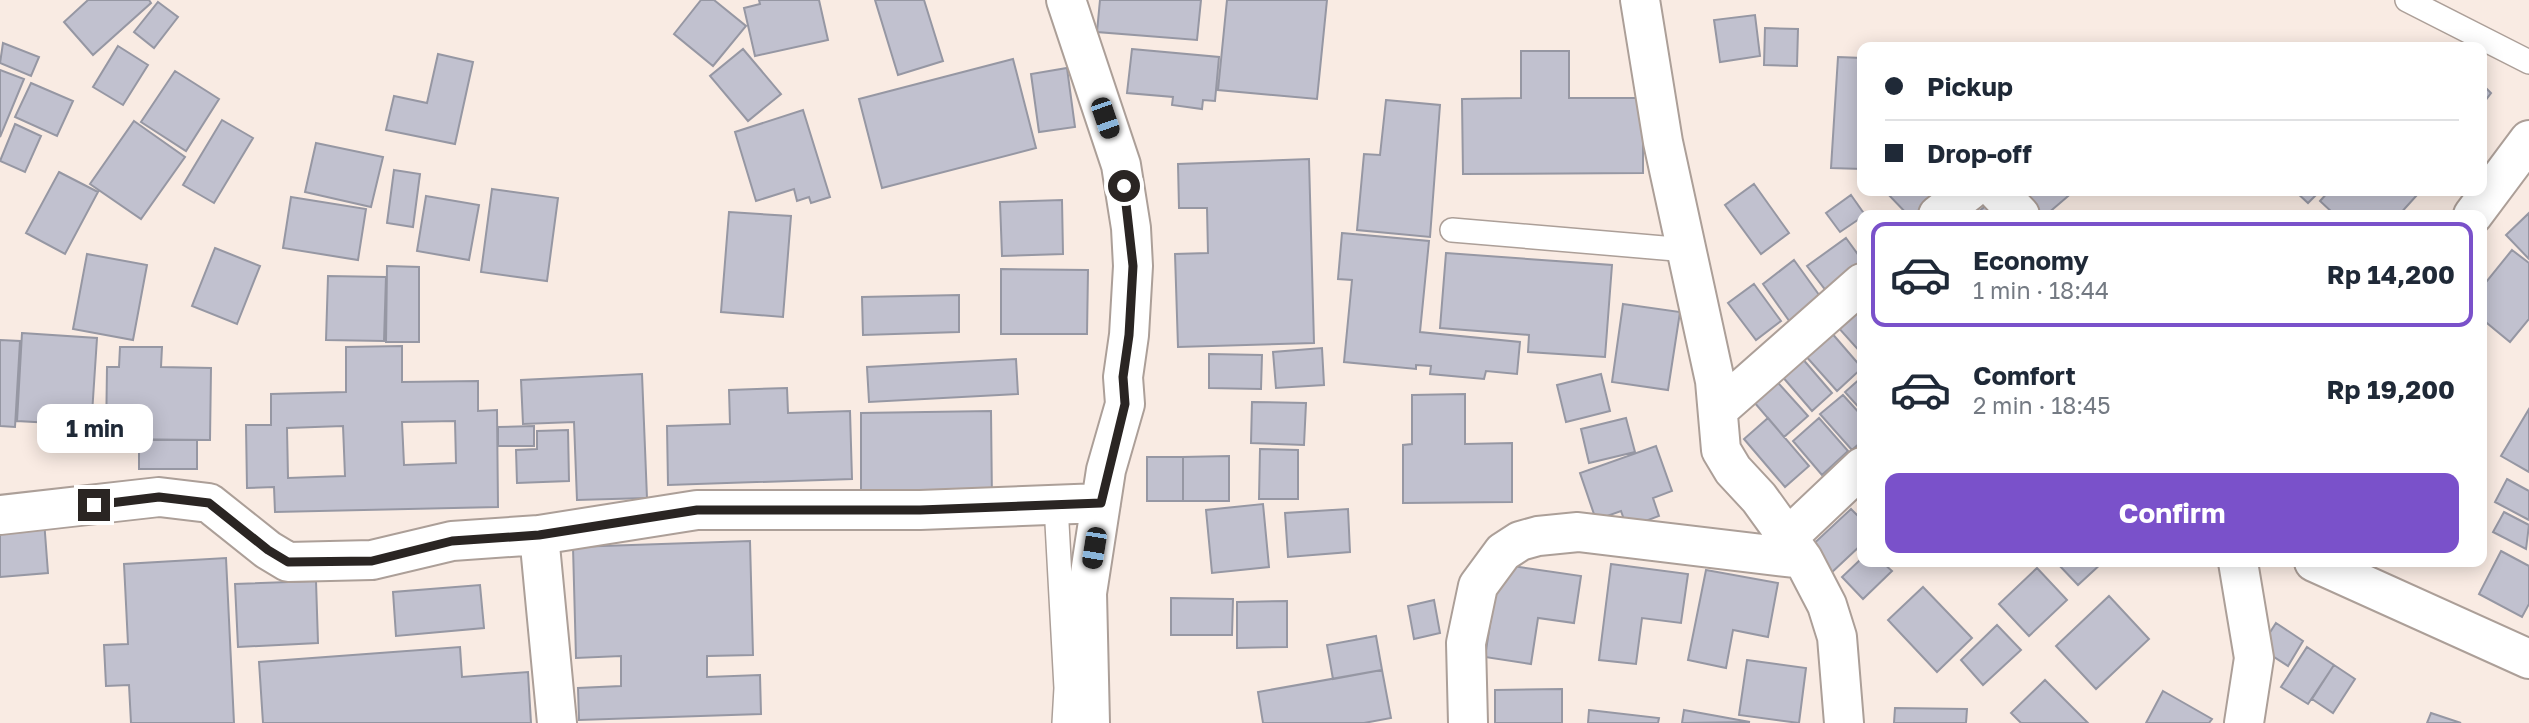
<!DOCTYPE html>
<html lang="en">
<head>
<meta charset="utf-8">
<style>
	:root { --surface:#fff; --page:#f2f2f3; --text:#1f2937; --muted:#747a83; --line:#e0e1e3; --accent:#7a51ca }
	body { margin:0; font-family:"Golos Text",sans-serif; background:var(--page); color:var(--text); height:100vh; display:flex; flex-direction:column; font-size:26px; white-space:nowrap }
	* { box-sizing:border-box; margin:0 }
	p { font-size:23px; color:var(--muted) }
	.icon { flex:none; width:38px; height:38px; fill:none; stroke:currentColor; stroke-width:2; stroke-linecap:round; stroke-linejoin:round }
	.map { position:relative; flex:1; overflow:hidden }
	.side { position:absolute; left:1857px; top:210px; width:630px; height:357px; display:flex; flex-direction:column; background:var(--surface); border-radius:14px; box-shadow:0 4px 18px #0003 }
	.side>* { flex:none }
	.banner { position:absolute; left:1857px; top:42px; width:630px; height:154px; border-radius:14px; box-shadow:0 4px 18px #0003; display:grid; align-content:center; height:154px; padding:0 28px; background:var(--surface) }
	.end { position:absolute; width:32px; height:32px; margin:-16px; border:9px solid #2a2523; background:#fff; box-shadow:0 0 0 4px #fff }
	.from { border-radius:50% }
	.bubble { position:absolute; height:49px; border-radius:14px; background:var(--surface); box-shadow:0 4px 18px #0003; font-size:23px; font-weight:700; line-height:49px; text-align:center }
	.car { position:absolute; width:21px; height:42px; margin:-21px -10px; border-radius:9px; box-shadow:0 0 5px 2px #0007; background:linear-gradient(#222 24%,#8ab4d8 0 40%,#222 0 76%,#8ab4d8 0 86%,#222 0) }
	.banner b { display:flex; align-items:center; gap:24px; height:66px; font-size:26px }
	.banner b+b { border-top:2px solid var(--line) }
	.banner i { width:18px; height:18px; background:var(--text) }
	ul { padding:12px 0 0; list-style:none }
	li { display:flex; align-items:center; gap:21px; height:105px; margin:0 14px 10px; padding:0 14px; border:4px solid transparent; border-radius:14px }
	li div { flex:1 }
	li b { display:block; font-size:26px }
	li em { font-style:normal; font-weight:700 }
	li.active { border-color:var(--accent) }
	li>.icon { width:63px; height:63px; stroke-width:1.5 }
	.button { display:flex; gap:14px; margin-top:auto; padding:14px 28px }
	.button a { flex:1; height:80px; border-radius:14px; background:var(--accent); color:#fff; font-size:28px; font-weight:700; line-height:80px; text-align:center }
	.map>svg:first-child { display:block }
	.building { fill:#c1c1cf; stroke:#9697a3; stroke-width:2; fill-rule:evenodd }
	.lines { fill:none; stroke-linecap:round; stroke-linejoin:round }
	.lane-casing { stroke:#ac9f98; stroke-width:26 }
	.street-casing { stroke:#ac9f98; stroke-width:42 }
	.lane { stroke:#fff; stroke-width:23 }
	.street { stroke:#fff; stroke-width:38 }
	.route { stroke:#2a2523; stroke-width:9 }
</style>
</head>
<body>
<div class="map">
<svg width="2529" height="723" viewBox="0 0 2529 723">
	<rect width="100%" height="100%" fill="#f9ebe3"/>
	<path class="building" d="M 88,0 L 149,0 L 151,3 L 93,55 L 64,22 Z
		M 701,0 L 714,0 L 746,26 L 713,66 L 674,34 Z
		M 759,0 L 819,0 L 828,40 L 755,56 L 744,8 L 760,4 Z
		M 875,0 L 924,0 L 943,61 L 898,75 Z
		M 1100,0 L 1201,0 L 1197,40 L 1097,32 Z
		M 1227,0 L 1327,0 L 1317,99 L 1218,90 Z
		M 158,2 L 178,17 L 154,48 L 134,32 Z
		M 1755,15 L 1760,56 L 1720,62 L 1714,20 Z
		M 1765,28 L 1798,29 L 1797,66 L 1764,65 Z
		M 3,43 L 39,57 L 31,76 L 0,63 Z
		M 118,46 L 148,65 L 123,105 L 93,87 Z
		M 743,49 L 781,94 L 748,121 L 710,76 Z
		M 1132,49 L 1219,57 L 1215,101 L 1203,100 L 1202,109 L 1172,105 L 1173,97 L 1127,93 Z
		M 1521,51 L 1569,51 L 1569,98 L 1643,98 L 1643,173 L 1463,174 L 1462,99 L 1521,98 Z
		M 438,54 L 473,62 L 455,144 L 386,130 L 394,96 L 427,103 Z
		M 1838,57 L 1862,58 L 1862,169 L 1831,168 Z
		M 1013,59 L 1036,148 L 882,188 L 859,99 Z
		M 1067,68 L 1075,127 L 1039,132 L 1031,74 Z
		M 0,70 L 24,79 L 0,137 Z
		M 175,71 L 219,99 L 186,151 L 141,122 Z
		M 31,83 L 73,101 L 57,136 L 15,117 Z
		M 2482,84 L 2491,93 L 2482,105 Z
		M 1386,100 L 1440,105 L 1430,237 L 1357,230 L 1364,154 L 1380,155 Z
		M 803,110 L 830,197 L 811,203 L 809,197 L 797,201 L 794,189 L 756,201 L 735,132 Z
		M 222,120 L 253,138 L 214,203 L 183,185 Z
		M 134,121 L 185,157 L 141,219 L 90,184 Z
		M 15,124 L 41,136 L 25,172 L 0,161 Z
		M 316,143 L 383,157 L 371,207 L 305,192 Z
		M 1309,159 L 1314,343 L 1178,347 L 1175,254 L 1208,253 L 1207,208 L 1179,208 L 1178,164 Z
		M 394,170 L 420,174 L 413,227 L 387,223 Z
		M 59,172 L 98,192 L 65,254 L 26,233 Z
		M 1754,184 L 1789,233 L 1761,254 L 1725,205 Z
		M 492,189 L 558,198 L 547,281 L 481,272 Z
		M 1885,191 L 1940,191 L 1914,215 L 1908,215 Z
		M 2017,191 L 2074,191 L 2046,215 L 2031,215 Z
		M 2295,191 L 2320,191 L 2308,203 Z
		M 2329,191 L 2413,191 L 2417,195 L 2399,215 L 2335,215 L 2320,201 Z
		M 1851,195 L 1865,215 L 1840,232 L 1826,213 Z
		M 426,196 L 479,205 L 469,260 L 417,251 Z
		M 291,197 L 366,209 L 358,260 L 283,248 Z
		M 1062,200 L 1063,254 L 1002,256 L 1000,202 Z
		M 1987,205 L 1994,215 L 1974,215 Z
		M 729,212 L 791,216 L 783,317 L 721,312 Z
		M 2529,213 L 2529,259 L 2506,235 Z
		M 1342,233 L 1429,241 L 1420,332 L 1520,342 L 1517,374 L 1486,371 L 1484,379 L 1430,374 L 1431,366 L 1416,365 L 1416,369 L 1344,362 L 1352,280 L 1338,279 Z
		M 1846,238 L 1862,260 L 1862,266 L 1827,292 L 1807,266 Z
		M 215,248 L 260,266 L 237,324 L 192,306 Z
		M 2512,250 L 2529,263 L 2529,319 L 2510,342 L 2482,319 L 2482,287 Z
		M 1446,253 L 1612,265 L 1605,357 L 1528,352 L 1529,335 L 1440,328 Z
		M 87,254 L 147,265 L 133,340 L 73,329 Z
		M 1794,260 L 1822,299 L 1790,322 L 1763,284 Z
		M 387,266 L 419,267 L 419,342 L 386,342 Z
		M 1001,269 L 1088,270 L 1087,334 L 1001,334 Z
		M 328,276 L 386,277 L 384,341 L 326,340 Z
		M 1754,284 L 1781,321 L 1756,340 L 1728,303 Z
		M 959,295 L 959,332 L 863,335 L 862,297 Z
		M 1623,304 L 1680,312 L 1668,390 L 1612,382 Z
		M 1862,308 L 1862,354 L 1836,325 Z
		M 1830,331 L 1862,368 L 1837,391 L 1804,354 Z
		M 22,333 L 97,338 L 92,414 L 71,413 L 70,424 L 17,421 Z
		M 0,340 L 20,341 L 15,427 L 0,426 Z
		M 402,346 L 402,382 L 478,381 L 478,411 L 497,410 L 498,507 L 275,512 L 274,487 L 247,488 L 246,425 L 271,425 L 271,394 L 346,392 L 346,347 ZM 455,421 L 456,463 L 404,465 L 402,422 ZM 343,426 L 345,476 L 288,478 L 287,428 Z
		M 120,347 L 162,347 L 161,367 L 211,368 L 210,440 L 106,439 L 107,367 L 119,367 Z
		M 1322,348 L 1324,385 L 1276,388 L 1273,352 Z
		M 1209,354 L 1262,355 L 1261,389 L 1209,388 Z
		M 1801,357 L 1832,393 L 1812,411 L 1781,375 Z
		M 1016,359 L 1018,394 L 869,402 L 867,367 Z
		M 642,374 L 647,498 L 577,500 L 574,422 L 523,424 L 521,380 Z
		M 1601,374 L 1610,411 L 1566,422 L 1557,385 Z
		M 1771,375 L 1808,416 L 1784,437 L 1748,395 Z
		M 1862,377 L 1862,411 L 1845,392 Z
		M 787,388 L 788,413 L 850,411 L 852,479 L 668,485 L 667,426 L 730,424 L 729,390 Z
		M 1465,394 L 1465,444 L 1512,443 L 1512,502 L 1403,503 L 1403,445 L 1412,444 L 1412,395 Z
		M 1843,395 L 1862,416 L 1862,441 L 1852,450 L 1820,414 Z
		M 1252,402 L 1306,403 L 1304,445 L 1251,443 Z
		M 2529,409 L 2529,472 L 2501,456 Z
		M 991,411 L 992,503 L 861,505 L 861,413 Z
		M 1626,418 L 1635,452 L 1589,463 L 1581,429 Z
		M 1768,418 L 1809,466 L 1785,487 L 1744,439 Z
		M 1819,418 L 1848,451 L 1822,475 L 1793,441 Z
		M 534,426 L 534,446 L 498,446 L 498,427 Z
		M 568,430 L 569,481 L 517,483 L 516,450 L 537,449 L 537,431 Z
		M 139,440 L 197,440 L 197,469 L 139,469 Z
		M 1656,446 L 1672,491 L 1653,498 L 1659,516 L 1627,528 L 1621,511 L 1596,520 L 1580,473 Z
		M 1260,449 L 1298,450 L 1298,499 L 1259,499 Z
		M 1229,456 L 1229,501 L 1183,501 L 1183,457 Z
		M 1147,457 L 1183,457 L 1183,501 L 1147,501 Z
		M 2507,479 L 2529,491 L 2529,520 L 2495,502 Z
		M 1263,504 L 1269,567 L 1212,573 L 1206,510 Z
		M 1348,509 L 1350,552 L 1288,557 L 1285,513 Z
		M 1851,509 L 1862,520 L 1862,544 L 1830,574 L 1808,549 Z
		M 2504,512 L 2529,525 L 2526,549 L 2493,532 Z
		M 44,520 L 48,573 L 0,577 L 0,524 Z
		M 750,541 L 753,655 L 707,656 L 707,677 L 760,675 L 761,714 L 579,720 L 578,688 L 621,686 L 621,656 L 576,658 L 573,547 Z
		M 2501,551 L 2529,566 L 2529,604 L 2522,617 L 2479,594 Z
		M 226,558 L 234,723 L 131,723 L 129,685 L 106,686 L 104,645 L 128,644 L 124,564 Z
		M 1862,558 L 1862,562 L 1882,562 L 1892,571 L 1863,599 L 1842,577 Z
		M 2056,562 L 2103,562 L 2078,585 Z
		M 1499,564 L 1581,576 L 1574,623 L 1538,618 L 1531,664 L 1485,657 Z
		M 1611,564 L 1688,574 L 1681,623 L 1642,618 L 1636,664 L 1599,660 Z
		M 2037,568 L 2067,600 L 2029,636 L 1999,604 Z
		M 1706,570 L 1778,583 L 1768,637 L 1733,630 L 1726,668 L 1688,660 Z
		M 316,581 L 318,643 L 238,647 L 235,584 Z
		M 480,585 L 484,628 L 396,636 L 393,592 Z
		M 1923,587 L 1972,638 L 1937,672 L 1888,620 Z
		M 2109,596 L 2149,639 L 2096,689 L 2056,646 Z
		M 1171,598 L 1233,599 L 1232,635 L 1171,635 Z
		M 1434,600 L 1440,633 L 1414,639 L 1408,606 Z
		M 1287,601 L 1287,647 L 1237,648 L 1237,602 Z
		M 2276,623 L 2303,641 L 2288,666 L 2260,648 Z
		M 1997,625 L 2021,650 L 1983,685 L 1961,660 Z
		M 1376,636 L 1382,670 L 1333,679 L 1327,645 Z
		M 460,647 L 462,677 L 528,672 L 531,723 L 263,723 L 259,662 Z
		M 2307,647 L 2334,665 L 2308,704 L 2281,687 Z
		M 1747,660 L 1806,668 L 1799,723 L 1739,715 Z
		M 2334,665 L 2355,679 L 2333,713 L 2312,699 Z
		M 1382,670 L 1391,718 L 1364,723 L 1263,723 L 1258,692 Z
		M 2045,680 L 2088,723 L 2021,723 L 2011,713 Z
		M 1562,689 L 1562,723 L 1495,723 L 1495,690 Z
		M 2163,691 L 2212,719 L 2209,723 L 2146,723 Z
		M 1895,708 L 1967,709 L 1966,723 L 1894,723 Z
		M 1589,710 L 1659,718 L 1658,723 L 1588,723 Z
		M 1684,710 L 1750,722 L 1682,723 Z
		M 2431,713 L 2461,723 L 2427,723 Z"/>
	<g class="lines">
		<g class="lane-casing">
			<path id="lane" d="M 2407,0 L 2529,62
				M 1452,230 L 1687,250
				M 1056,505 L 1066,688 L 1064,723"/>
		</g>
		<g class="street-casing">
			<path id="street" d="M 1066,0 L 1121,165 L 1131,228 L 1133,266 L 1129,335 L 1123,377 L 1125,404 L 1106,470 L 1087,593 L 1090,723
				M 1640,0 L 1663,142 L 1715,381 L 1721,450 L 1733,470 L 1759,498 L 1803,559 L 1827,605 L 1837,637 L 1844,723
				M 1997,191 L 2020,215
				M 1938,215 L 1969,191
				M 2473,215 L 2529,140
				M 1718,410 L 1862,283
				M 0,515 L 159,497 L 209,503 L 268,550 L 288,562 L 372,560 L 452,541 L 539,535 L 697,510 L 920,510 L 1101,503
				M 539,535 L 557,723
				M 1787,538 L 1862,467
				M 2238,562 L 2254,658 L 2244,723
				M 2314,562 L 2529,659
				M 1468,723 L 1466,643 L 1478,586 L 1503,552 L 1520,541 L 1538,536 L 1578,532 L 1803,559"/>
		</g>
		<use href="#lane" class="lane"/>
		<use href="#street" class="street"/>
	</g>
	<g class="lines">
		<path class="route" d="M 94,505 L 159,497 L 209,503 L 268,550 L 288,562 L 372,561 L 452,541 L 539,535 L 697,510 L 920,510 L 1101,503 L 1125,404 L 1123,377 L 1129,335 L 1133,266 L 1124,186"/>
	</g>
</svg>
<i class="end from" style="left:1124px;top:186px"></i>
<i class="end" style="left:94px;top:505px"></i>
<div class="bubble" style="left:37px;top:404px;width:116px">1 min</div>
<i class="car" style="left:1105px;top:118px;rotate:161deg"></i>
<i class="car" style="left:1094px;top:548px;rotate:189deg"></i>
<div class="banner">
<b><i class="from"></i>Pickup</b>
<b><i></i>Drop-off</b>
</div>
<section class="side">
<ul>
<li class="active"><svg class="icon" aria-label="car" viewBox="0 0 24 24"><path d="M5 17H2v-5l4-1 3-4h7l3 4 3 1v5h-3M9 17h6M6 11h13"/><circle cx="7" cy="17" r="2"/><circle cx="17" cy="17" r="2"/></svg><div><b>Economy</b><p>1 min · 18:44</p></div><em>Rp 14,200</em></li>
<li><svg class="icon" aria-label="car" viewBox="0 0 24 24"><path d="M5 17H2v-5l4-1 3-4h7l3 4 3 1v5h-3M9 17h6M6 11h13"/><circle cx="7" cy="17" r="2"/><circle cx="17" cy="17" r="2"/></svg><div><b>Comfort</b><p>2 min · 18:45</p></div><em>Rp 19,200</em></li>
</ul>
<div class="button"><a>Confirm</a></div>
</section>
</div>
</body>
</html>
